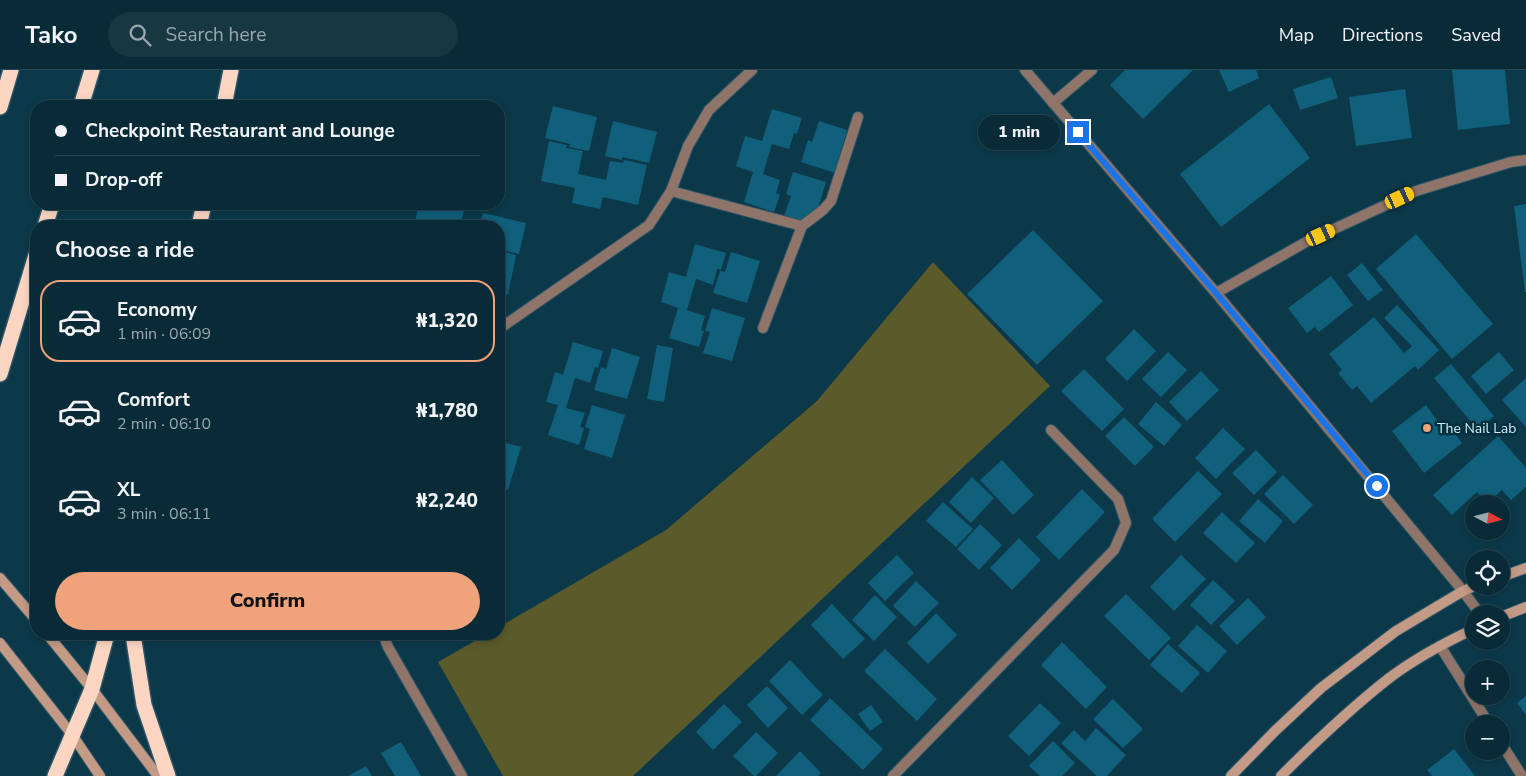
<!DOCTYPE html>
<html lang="en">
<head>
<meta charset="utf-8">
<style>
	:root { --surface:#092b38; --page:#173743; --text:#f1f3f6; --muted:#99a7ae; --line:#294753; --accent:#f0a27a }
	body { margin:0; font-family:"Nunito Sans",sans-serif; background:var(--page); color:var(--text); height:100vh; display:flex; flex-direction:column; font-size:19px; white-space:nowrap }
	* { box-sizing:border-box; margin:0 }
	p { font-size:16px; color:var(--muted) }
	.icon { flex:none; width:28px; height:28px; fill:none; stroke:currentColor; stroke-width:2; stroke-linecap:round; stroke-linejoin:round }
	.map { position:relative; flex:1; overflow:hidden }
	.side { position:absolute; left:30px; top:150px; width:475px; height:420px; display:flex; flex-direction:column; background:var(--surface); border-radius:20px; box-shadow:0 2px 8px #0003,0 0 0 1px var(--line) }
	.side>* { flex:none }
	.hud { position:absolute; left:30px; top:30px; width:475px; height:110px; border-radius:20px; box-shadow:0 2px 8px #0003,0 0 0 1px var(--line); display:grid; align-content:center; height:110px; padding:0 25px; background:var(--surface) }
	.needle { width:32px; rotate:97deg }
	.fabs { position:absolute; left:1465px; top:425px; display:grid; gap:10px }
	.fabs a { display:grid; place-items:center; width:45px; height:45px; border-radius:50%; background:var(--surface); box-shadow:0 2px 8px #0003,0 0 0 1px var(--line); font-size:25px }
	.end { position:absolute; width:22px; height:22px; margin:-11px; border:6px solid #1a73e8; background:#fff; box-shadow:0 0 0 2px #fff }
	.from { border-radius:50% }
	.bubble { position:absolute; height:35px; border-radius:18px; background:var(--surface); box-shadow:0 2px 8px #0003,0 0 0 1px var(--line); font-size:16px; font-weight:800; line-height:35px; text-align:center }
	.car { position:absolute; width:15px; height:30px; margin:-15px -8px; border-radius:6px; box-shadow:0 0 4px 1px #0007; background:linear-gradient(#f5c518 24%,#345 0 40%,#f5c518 0 76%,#345 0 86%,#f5c518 0) }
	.hud b { display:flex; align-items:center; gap:18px; height:48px; font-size:19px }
	.hud b+b { border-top:1px solid var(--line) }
	.hud i { width:12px; height:12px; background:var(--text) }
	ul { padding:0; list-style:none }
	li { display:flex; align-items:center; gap:15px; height:82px; margin:0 10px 8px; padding:0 15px; border:2px solid transparent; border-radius:20px }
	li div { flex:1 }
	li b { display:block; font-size:19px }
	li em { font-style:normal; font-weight:800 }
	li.selected { border-color:var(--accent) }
	li>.icon { width:45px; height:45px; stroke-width:1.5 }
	h2 { padding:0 25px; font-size:22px; line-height:60px }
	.cta { display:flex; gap:10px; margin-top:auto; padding:10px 25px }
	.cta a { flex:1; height:58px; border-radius:30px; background:var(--accent); color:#111; font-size:20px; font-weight:800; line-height:58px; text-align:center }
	header { display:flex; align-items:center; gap:30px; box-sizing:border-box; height:70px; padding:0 25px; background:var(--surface); border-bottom:1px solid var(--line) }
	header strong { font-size:24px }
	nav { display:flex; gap:28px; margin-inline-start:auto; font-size:18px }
	.search { width:350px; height:45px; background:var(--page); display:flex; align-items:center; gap:12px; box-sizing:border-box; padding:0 18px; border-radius:28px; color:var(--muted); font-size:19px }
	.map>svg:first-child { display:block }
	.green { fill:#5a5a2b }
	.building { fill:#105f7b }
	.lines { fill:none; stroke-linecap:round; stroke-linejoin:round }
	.lane-casing { stroke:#2c5566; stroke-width:12 }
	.street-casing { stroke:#2c5566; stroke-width:12 }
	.secondary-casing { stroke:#2c5566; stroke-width:12 }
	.highway-casing { stroke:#2c5566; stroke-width:18 }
	.lane { stroke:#8f7569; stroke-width:10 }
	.street { stroke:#8f7569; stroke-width:10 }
	.secondary { stroke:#c39a85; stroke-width:10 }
	.highway { stroke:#fcd6c3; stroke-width:15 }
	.route { stroke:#1a73e8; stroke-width:6 }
	.poi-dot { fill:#f0a27a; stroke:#002f3f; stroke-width:2 }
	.labels { text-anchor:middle; stroke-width:5; stroke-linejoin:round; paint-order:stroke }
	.poi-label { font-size:14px; fill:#d5ebf6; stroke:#002f3f; text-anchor:start }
</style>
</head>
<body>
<header>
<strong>Tako</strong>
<div class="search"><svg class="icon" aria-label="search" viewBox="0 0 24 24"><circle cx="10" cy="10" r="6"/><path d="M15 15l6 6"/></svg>Search here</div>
<nav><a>Map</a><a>Directions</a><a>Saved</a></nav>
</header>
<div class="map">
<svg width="1526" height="706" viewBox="0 0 1526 706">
	<rect width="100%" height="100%" fill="#0c394a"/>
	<path class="green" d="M 933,192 L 1050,316 L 633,706 L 503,706 L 438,592 L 487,564 L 499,564 L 499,557 L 666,460 L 817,331 Z"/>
	<path class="building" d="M 1125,0 L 1193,0 L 1143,49 L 1110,15 Z
		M 1219,0 L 1256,0 L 1259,8 L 1229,22 Z
		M 1452,0 L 1505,0 L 1510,54 L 1458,60 Z
		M 1331,7 L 1338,28 L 1300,40 L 1293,19 Z
		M 1405,19 L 1412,68 L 1356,76 L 1349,27 Z
		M 1269,34 L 1310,88 L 1221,157 L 1180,104 Z
		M 553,36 L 597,47 L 589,81 L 569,77 L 570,74 L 545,68 Z
		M 772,39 L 802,48 L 797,64 L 794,63 L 789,79 L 772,74 L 763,104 L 780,110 L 776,123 L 780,125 L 774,142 L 744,132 L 753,102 L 736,96 L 745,66 L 762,71 Z
		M 613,51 L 657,62 L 649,93 L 622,87 L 622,90 L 605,86 Z
		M 819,51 L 847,60 L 835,103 L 801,92 L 808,70 L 812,72 Z
		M 549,71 L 567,75 L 566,78 L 583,81 L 578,104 L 606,110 L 610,91 L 623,93 L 624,90 L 647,95 L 638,135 L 603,127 L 600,139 L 572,133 L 575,118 L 541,111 Z
		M 793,102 L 826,112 L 813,155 L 784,146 L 791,126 L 786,124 Z
		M 419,134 L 455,134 L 465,136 L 460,156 L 414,156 Z
		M 1526,134 L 1526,222 L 1525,222 L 1514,136 Z
		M 483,143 L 526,153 L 519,184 L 499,179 L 499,156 L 479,156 Z
		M 1033,160 L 1103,231 L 1037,295 L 967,224 Z
		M 1416,164 L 1493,254 L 1452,289 L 1376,199 Z
		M 695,174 L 726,183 L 721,200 L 717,199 L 713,215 L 696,209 L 687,240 L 705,246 L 701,260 L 704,261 L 699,277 L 669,268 L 678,238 L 661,232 L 669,202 L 686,207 Z
		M 499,181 L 516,185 L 508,225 L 499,223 Z
		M 731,182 L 760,191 L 747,233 L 713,223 L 720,201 L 725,202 Z
		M 1362,193 L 1383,220 L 1368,231 L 1347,205 Z
		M 1331,206 L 1353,235 L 1319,262 L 1315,257 L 1307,263 L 1288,238 Z
		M 1397,235 L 1439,280 L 1418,300 L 1415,296 L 1371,333 L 1357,316 L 1352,320 L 1338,303 L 1342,300 L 1329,284 L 1374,247 L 1404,283 L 1412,276 L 1384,248 Z
		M 712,238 L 745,248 L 732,291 L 703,283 L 710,262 L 705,261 Z
		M 1134,259 L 1156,281 L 1127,311 L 1105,289 Z
		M 573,272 L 603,281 L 598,298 L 595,297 L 590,313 L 575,308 L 566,338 L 585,343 L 580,357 L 584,358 L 579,375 L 548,365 L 558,335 L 546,332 L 555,302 L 563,305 Z
		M 657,275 L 673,278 L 664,332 L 647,329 Z
		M 612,278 L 640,287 L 627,329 L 594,320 L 601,297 L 606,299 Z
		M 1168,282 L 1187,300 L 1161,327 L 1142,309 Z
		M 1499,282 L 1514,300 L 1486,324 L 1471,306 Z
		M 1451,294 L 1494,346 L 1478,360 L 1434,308 Z
		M 1084,299 L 1124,339 L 1102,361 L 1061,321 Z
		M 1201,301 L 1219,320 L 1187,351 L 1169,332 Z
		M 1526,308 L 1526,357 L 1502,330 Z
		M 1156,332 L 1182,355 L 1164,376 L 1138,354 Z
		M 592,335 L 625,345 L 612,388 L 584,379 L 590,359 L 585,357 Z
		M 1426,335 L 1444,360 L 1449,356 L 1462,373 L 1424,403 L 1392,361 Z
		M 1124,347 L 1154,377 L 1135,396 L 1105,366 Z
		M 1223,358 L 1245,379 L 1216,409 L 1195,388 Z
		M 1498,366 L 1526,398 L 1526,417 L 1511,430 L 1502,420 L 1487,434 L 1477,422 L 1452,445 L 1433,425 Z
		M 499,371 L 521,377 L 508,420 L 499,417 Z
		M 1256,380 L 1277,402 L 1254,425 L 1232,403 Z
		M 1002,390 L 1034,425 L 1013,445 L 980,410 Z
		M 1198,401 L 1222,424 L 1175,472 L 1152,449 Z
		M 1283,405 L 1313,435 L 1294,454 L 1264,424 Z
		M 972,407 L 994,428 L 971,453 L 949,432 Z
		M 1082,419 L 1105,442 L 1059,490 L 1036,467 Z
		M 1258,429 L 1283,451 L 1265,473 L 1239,451 Z
		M 943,432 L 973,459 L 956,477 L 926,451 Z
		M 499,433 L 506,435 L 499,458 Z
		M 1222,442 L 1255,473 L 1236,493 L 1203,463 Z
		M 980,454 L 1002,475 L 979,500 L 957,479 Z
		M 1019,468 L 1041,490 L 1012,520 L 990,498 Z
		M 897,485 L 914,503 L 885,531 L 868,513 Z
		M 1181,485 L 1206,509 L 1174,541 L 1150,517 Z
		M 1213,510 L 1235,531 L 1211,555 L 1190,535 Z
		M 916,511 L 939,533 L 915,557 L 893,536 Z
		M 1126,524 L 1171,568 L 1149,590 L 1104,546 Z
		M 875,525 L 897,547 L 874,571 L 852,550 Z
		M 1248,528 L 1266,547 L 1237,575 L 1219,556 Z
		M 832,534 L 865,569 L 843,589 L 811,555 Z
		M 936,543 L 957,565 L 928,594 L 907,573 Z
		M 1197,555 L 1227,581 L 1208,603 L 1178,576 Z
		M 1062,572 L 1107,617 L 1086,639 L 1041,595 Z
		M 1168,574 L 1200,603 L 1182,623 L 1150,595 Z
		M 885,579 L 937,629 L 917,651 L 864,601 Z
		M 790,590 L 823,625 L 802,645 L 769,611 Z
		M 767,616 L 788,638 L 768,658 L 747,635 Z
		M 1526,626 L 1526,645 L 1517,633 Z
		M 830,628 L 883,679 L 863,700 L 810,650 Z
		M 1113,629 L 1143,659 L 1123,678 L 1093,649 Z
		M 1040,633 L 1061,653 L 1029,686 L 1008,666 Z
		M 724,634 L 742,652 L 713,680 L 696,662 Z
		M 871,635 L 883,652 L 870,661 L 858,644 Z
		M 1096,658 L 1126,685 L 1107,706 L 1097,706 L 1061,673 L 1074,660 L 1085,671 Z
		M 756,662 L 778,683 L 756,706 L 754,706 L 733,686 Z
		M 1053,671 L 1075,693 L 1062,706 L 1040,706 L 1029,696 Z
		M 401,672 L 421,706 L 395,706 L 381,683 Z
		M 1454,679 L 1475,706 L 1432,706 L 1427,700 Z
		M 800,681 L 821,703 L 818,706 L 776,706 Z
		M 366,696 L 372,706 L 348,706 Z"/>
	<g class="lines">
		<g class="lane-casing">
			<path id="lane" d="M 1053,33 L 1092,0
				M 671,121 L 802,156 L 763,258
				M 802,156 L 823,140 L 831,131 L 858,47
				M 499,259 L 649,155 L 671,121 L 688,76 L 709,40 L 752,0
				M 383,564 L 388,577 L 462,706
				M 1440,576 L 1489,654
				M 1501,673 L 1522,706
				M 893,706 L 1114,480 L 1126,453 L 1118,429 L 1051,360"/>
		</g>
		<g class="street-casing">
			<path id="street" d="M 1025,0 L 1216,223 L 1463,521 L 1480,544
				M 1216,223 L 1306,172 L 1416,121 L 1511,92 L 1526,90"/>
		</g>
		<g class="secondary-casing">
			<path id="secondary" d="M 1501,507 L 1526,498
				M 0,508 L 36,550
				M 1501,547 L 1526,537
				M 47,564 L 92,619 L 158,706
				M 0,573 L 73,666 L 100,706
				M 1231,706 L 1275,661 L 1321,618 L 1396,561 L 1463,521 L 1475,516
				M 1281,706 C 1315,672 1350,639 1388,609 C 1414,589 1444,573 1474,559"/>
		</g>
		<g class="highway-casing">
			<path id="highway" d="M 81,36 L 92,0
				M 224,36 L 231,0
				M 0,37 L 11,0
				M 45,156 L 52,134
				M 199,156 L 204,134
				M 0,304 L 36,185
				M 134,564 L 134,571 L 144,635 L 168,706
				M 55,706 L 92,619 L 107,564"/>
		</g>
		<use href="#lane" class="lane"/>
		<use href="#street" class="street"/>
		<use href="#secondary" class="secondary"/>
		<use href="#highway" class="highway"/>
	</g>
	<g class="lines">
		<path class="route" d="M 1078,62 L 1216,223 L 1377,416"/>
	</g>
	<circle class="poi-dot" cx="1427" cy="358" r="5"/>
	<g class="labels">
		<g class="poi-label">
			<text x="1437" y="363">The Nail Lab</text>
		</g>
	</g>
</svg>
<div class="fabs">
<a><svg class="needle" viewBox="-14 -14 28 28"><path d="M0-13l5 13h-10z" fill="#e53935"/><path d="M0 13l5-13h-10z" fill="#99a7ae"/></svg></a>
<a><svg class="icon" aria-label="locate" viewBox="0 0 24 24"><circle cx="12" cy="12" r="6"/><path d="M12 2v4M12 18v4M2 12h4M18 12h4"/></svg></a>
<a><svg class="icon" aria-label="layers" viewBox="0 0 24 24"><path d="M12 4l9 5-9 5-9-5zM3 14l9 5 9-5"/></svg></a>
<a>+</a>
<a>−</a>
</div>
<i class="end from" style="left:1377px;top:416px"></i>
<i class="end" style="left:1078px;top:62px"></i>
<div class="bubble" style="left:978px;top:45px;width:82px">1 min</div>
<i class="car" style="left:1400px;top:128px;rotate:65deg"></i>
<i class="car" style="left:1321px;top:165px;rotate:65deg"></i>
<div class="hud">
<b><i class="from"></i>Checkpoint Restaurant and Lounge</b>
<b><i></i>Drop-off</b>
</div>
<section class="side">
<h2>Choose a ride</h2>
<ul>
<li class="selected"><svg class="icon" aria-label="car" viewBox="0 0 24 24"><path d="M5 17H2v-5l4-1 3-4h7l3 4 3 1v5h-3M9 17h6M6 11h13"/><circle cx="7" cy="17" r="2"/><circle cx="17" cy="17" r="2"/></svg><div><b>Economy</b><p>1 min · 06:09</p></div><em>₦1,320</em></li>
<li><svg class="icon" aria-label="car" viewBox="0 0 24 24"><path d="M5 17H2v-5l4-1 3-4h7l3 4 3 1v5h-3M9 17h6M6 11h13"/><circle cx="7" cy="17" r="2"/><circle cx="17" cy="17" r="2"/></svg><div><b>Comfort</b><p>2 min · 06:10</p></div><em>₦1,780</em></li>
<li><svg class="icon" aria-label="car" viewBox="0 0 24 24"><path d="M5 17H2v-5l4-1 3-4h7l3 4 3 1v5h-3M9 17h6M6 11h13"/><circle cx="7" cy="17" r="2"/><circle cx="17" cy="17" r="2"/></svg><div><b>XL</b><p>3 min · 06:11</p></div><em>₦2,240</em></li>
</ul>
<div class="cta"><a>Confirm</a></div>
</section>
</div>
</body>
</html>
